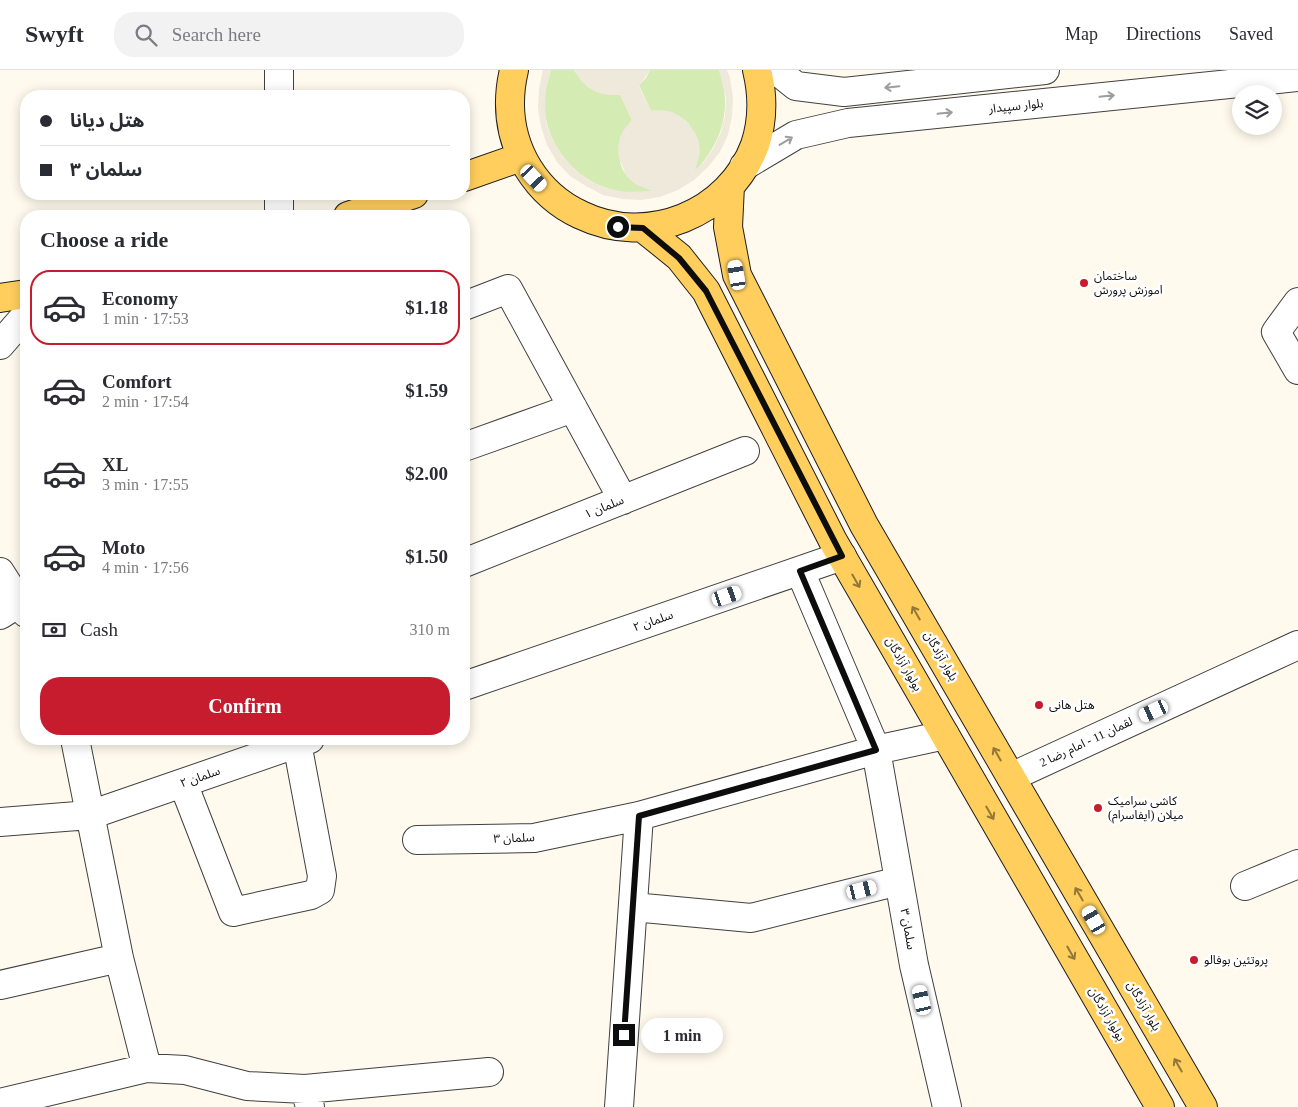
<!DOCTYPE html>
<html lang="en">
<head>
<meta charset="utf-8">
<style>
	:root { --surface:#fff; --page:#f2f2f3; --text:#2b2b33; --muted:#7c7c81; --line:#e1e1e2; --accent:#c61c2e }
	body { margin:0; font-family:"Times New Roman","Noto Sans Arabic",serif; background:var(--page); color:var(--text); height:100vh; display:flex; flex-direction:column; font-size:19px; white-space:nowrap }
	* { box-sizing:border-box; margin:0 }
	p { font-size:16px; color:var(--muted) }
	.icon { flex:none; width:28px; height:28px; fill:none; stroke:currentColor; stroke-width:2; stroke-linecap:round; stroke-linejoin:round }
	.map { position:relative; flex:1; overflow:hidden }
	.side { position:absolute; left:20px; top:140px; width:450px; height:535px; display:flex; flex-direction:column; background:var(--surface); border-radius:20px; box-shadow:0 2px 12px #0003 }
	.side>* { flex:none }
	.hud { position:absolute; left:20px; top:20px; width:450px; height:110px; border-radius:20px; box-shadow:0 2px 12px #0003; display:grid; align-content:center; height:110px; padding:0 20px; background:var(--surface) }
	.controls { position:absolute; left:1232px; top:15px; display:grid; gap:10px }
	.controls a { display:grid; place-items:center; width:50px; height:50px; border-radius:50%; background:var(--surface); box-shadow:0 2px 12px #0003; font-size:25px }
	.end { position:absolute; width:22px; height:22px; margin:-11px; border:6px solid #0d0d0d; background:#fff; box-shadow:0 0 0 2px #fff }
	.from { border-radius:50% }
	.bubble { position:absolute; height:35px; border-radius:18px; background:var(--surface); box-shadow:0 2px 12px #0003; font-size:16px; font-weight:700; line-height:35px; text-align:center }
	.car { position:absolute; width:15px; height:30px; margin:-15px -8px; border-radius:6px; box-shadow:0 0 4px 1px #0007; background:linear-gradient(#fff 24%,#345 0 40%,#fff 0 76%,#345 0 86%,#fff 0) }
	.hud b { display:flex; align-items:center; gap:18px; height:48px; font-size:19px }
	.hud b+b { border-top:1px solid var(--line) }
	.hud i { width:12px; height:12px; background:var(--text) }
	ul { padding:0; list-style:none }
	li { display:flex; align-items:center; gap:15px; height:75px; margin:0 10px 8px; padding:0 10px; border:2px solid transparent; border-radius:20px }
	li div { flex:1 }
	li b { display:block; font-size:19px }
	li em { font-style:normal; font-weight:700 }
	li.current { border-color:var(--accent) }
	li>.icon { width:45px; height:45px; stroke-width:1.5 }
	h2 { padding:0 20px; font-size:22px; line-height:60px }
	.pay { display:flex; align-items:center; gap:12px; height:55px; padding:0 20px; font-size:19px }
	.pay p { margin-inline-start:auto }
	.button { display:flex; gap:10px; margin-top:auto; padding:10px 20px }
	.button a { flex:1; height:58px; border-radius:20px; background:var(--accent); color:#fff; font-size:20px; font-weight:700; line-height:58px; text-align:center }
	header { display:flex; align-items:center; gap:30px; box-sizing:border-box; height:70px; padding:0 25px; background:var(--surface); border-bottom:1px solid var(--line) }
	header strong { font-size:24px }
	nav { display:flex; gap:28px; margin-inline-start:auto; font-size:18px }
	.search { width:350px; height:45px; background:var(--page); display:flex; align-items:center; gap:12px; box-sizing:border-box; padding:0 18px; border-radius:20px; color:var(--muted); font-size:19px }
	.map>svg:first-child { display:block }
	.green { fill:#d4ecb4 }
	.plaza { fill:#efe9dc }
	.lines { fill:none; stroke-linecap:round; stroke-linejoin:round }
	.minor-casing { stroke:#404040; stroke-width:30 }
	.major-casing { stroke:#1e1e1e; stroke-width:30 }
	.minor { stroke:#fff; stroke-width:28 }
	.major { stroke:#ffce5d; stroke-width:28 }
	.oneway { stroke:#9e9e9e }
	.oneway2 { stroke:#927739 }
	.route { stroke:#0d0d0d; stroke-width:6 }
	.poi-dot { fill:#c61c2e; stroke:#fff; stroke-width:2 }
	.labels { text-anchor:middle; stroke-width:5; stroke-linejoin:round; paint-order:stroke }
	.street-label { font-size:12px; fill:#0d0d0d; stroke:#fff }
	.poi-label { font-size:12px; fill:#0d0d0d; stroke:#fff; text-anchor:start }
</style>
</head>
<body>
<header>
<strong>Swyft</strong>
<div class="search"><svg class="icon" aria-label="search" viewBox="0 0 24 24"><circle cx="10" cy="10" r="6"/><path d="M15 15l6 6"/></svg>Search here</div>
<nav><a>Map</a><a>Directions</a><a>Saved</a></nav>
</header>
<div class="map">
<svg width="1298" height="1037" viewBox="0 0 1298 1037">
	<rect width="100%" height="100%" fill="#fffaed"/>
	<path class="green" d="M 551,0 L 574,0 L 575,2 L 609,25 L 620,24 L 632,50 C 625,58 624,65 621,75 C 615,105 631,109 654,121 C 637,123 620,124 604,117 C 559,100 531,47 551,0 Z
		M 650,0 L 719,0 C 733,38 722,74 694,102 L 689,54 C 678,43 667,40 651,41 L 639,15 L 646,8 Z"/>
	<path class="plaza" d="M 543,0 L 551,0 L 546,20 L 545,38 L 547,56 L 554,72 L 563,87 L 575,100 L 590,111 L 606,118 L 623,122 L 652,121 L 635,114 L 627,107 L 619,88 L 618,78 L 620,67 L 625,58 L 632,50 L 620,25 L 609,25 L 599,23 L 589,18 L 581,11 L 574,0 L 650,0 L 639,16 L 651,41 L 661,40 L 672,42 L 681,47 L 689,54 L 695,63 L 699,72 L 700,83 L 695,100 L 703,93 L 713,79 L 721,62 L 725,45 L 726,28 L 719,0 L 727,0 L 730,8 L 733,27 L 732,46 L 728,65 L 720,82 L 708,97 L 694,110 L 678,120 L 660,127 L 641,130 L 622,129 L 603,125 L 586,116 L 570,106 L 557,92 L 547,75 L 541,57 L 538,38 L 539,19 Z"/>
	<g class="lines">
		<g class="minor-casing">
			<path id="minor" d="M 776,0 L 796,16 L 844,22 L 1045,0
				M 279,26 L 279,0
				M 744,96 L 796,65 L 848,53 L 1298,7
				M 279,146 L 279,124
				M 1298,232 L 1276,262 L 1298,300
				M 464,236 L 508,219 L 623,430
				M 0,275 L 26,245
				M 464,377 L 573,338
				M 464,493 L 745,381
				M 800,501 L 876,680 L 914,895 L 947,1037
				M 0,502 L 26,543
				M 0,545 L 19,533
				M 464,616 L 842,486
				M 75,669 L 119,888 L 147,998 L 185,1000 L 247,1016 L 305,1019 L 310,1037
				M 1011,707 L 1298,575
				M 183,713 L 233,842 L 311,825 L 320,820 L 322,806 L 297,673
				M 0,752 L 90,745 L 310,669
				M 417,770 L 534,768 L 639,746 L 876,680 L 945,665
				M 1245,816 L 1298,794
				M 633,837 L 751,848 L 899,811
				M 0,915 L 119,888
				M 305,1019 L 489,1002
				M 0,1033 L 147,998
				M 619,1037 L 639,746"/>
		</g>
		<g class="major-casing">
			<path id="major" d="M 514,0 C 506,34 510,68 528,98 C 541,119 559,135 581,145 C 647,177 729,145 755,75 C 763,51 763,25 757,0
				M 464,107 L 521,87
				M 730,116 L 728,157 L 737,205 L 864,455 L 1203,1037
				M 348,146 L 414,124
				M 643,158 L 679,187 L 706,221 L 833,471 L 1160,1037
				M 0,228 L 26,224"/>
		</g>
		<use href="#minor" class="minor"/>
		<use href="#major" class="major"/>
	</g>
	<defs><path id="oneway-shaft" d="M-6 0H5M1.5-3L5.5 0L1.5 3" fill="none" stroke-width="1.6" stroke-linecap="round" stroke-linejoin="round" transform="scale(1.25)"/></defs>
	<g class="oneway">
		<use href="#oneway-shaft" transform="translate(892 17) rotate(174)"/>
		<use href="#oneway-shaft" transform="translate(1107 26) rotate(-6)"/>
		<use href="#oneway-shaft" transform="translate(945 43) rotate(-6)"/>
		<use href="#oneway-shaft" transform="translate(786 71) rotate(-31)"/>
	</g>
	<g class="oneway2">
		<use href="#oneway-shaft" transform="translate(856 511) rotate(60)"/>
		<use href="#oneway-shaft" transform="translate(916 543) rotate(-120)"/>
		<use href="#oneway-shaft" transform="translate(997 684) rotate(-120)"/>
		<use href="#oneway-shaft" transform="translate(990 743) rotate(60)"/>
		<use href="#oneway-shaft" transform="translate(1079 824) rotate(-120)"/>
		<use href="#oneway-shaft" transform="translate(1071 883) rotate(60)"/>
		<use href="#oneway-shaft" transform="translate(1178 995) rotate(-120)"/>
	</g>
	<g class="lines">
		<path class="route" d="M 618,157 L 643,158 L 679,188 L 706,221 L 842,486 L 800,501 L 876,680 L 639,746 L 624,965"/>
	</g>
	<g class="poi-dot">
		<circle cx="1084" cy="213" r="5"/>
		<circle cx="1039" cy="635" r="5"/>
		<circle cx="1098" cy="738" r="5"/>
		<circle cx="1194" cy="890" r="5"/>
	</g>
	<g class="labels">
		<g class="street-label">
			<text transform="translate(1016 36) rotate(-6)" y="4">بلوار سپیدار</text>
			<text transform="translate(604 437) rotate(-22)" y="4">سلمان ۱</text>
			<text transform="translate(653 551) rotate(-19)" y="4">سلمان ۲</text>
			<text transform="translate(941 586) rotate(60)" y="4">بلوار آزادگان</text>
			<text transform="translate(904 594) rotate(60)" y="4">بولوار آزادگان</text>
			<text transform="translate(1086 672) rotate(-25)" y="4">لقمان 11 - امام رضا 2</text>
			<text transform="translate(200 707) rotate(-19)" y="4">سلمان ۲</text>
			<text transform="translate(514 768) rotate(-2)" y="4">سلمان ۳</text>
			<text transform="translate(908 859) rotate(80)" y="4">سلمان ۳</text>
			<text transform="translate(1144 936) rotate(60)" y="4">بلوار آزادگان</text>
			<text transform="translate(1107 944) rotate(60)" y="4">بولوار آزادگان</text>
		</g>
		<g class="poi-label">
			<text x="1094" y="210">ساختمان<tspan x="1094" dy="14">اموزش پرورش</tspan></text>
			<text x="1049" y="639">هتل هانی</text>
			<text x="1108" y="735">کاشی سرامیک<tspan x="1108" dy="14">میلان (ایفاسرام)</tspan></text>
			<text x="1204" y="894">پروتئین بوفالو</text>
		</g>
	</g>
</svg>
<div class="controls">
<a><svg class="icon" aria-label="layers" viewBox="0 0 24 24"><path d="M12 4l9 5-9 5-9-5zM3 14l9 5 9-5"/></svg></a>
</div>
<i class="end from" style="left:618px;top:157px"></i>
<i class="end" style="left:624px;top:965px"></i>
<div class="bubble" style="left:641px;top:948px;width:82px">1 min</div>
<i class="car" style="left:534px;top:108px;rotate:137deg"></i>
<i class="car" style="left:737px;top:205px;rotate:350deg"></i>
<i class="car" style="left:727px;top:526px;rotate:71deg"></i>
<i class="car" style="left:1154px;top:641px;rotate:245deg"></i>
<i class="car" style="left:862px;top:820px;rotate:76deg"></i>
<i class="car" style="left:1094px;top:850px;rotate:330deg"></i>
<i class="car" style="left:922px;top:930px;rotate:347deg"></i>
<div class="hud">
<b><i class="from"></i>هتل دیانا</b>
<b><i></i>سلمان ۳</b>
</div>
<section class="side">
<h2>Choose a ride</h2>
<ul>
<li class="current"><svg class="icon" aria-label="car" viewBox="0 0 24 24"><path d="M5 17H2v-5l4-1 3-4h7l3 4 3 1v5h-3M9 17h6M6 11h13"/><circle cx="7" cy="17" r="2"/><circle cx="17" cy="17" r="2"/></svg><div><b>Economy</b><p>1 min · 17:53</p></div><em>$1.18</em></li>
<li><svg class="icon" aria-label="car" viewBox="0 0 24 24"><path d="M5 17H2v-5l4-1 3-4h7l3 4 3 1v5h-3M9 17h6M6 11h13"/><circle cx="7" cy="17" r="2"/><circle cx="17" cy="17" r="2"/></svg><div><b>Comfort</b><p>2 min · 17:54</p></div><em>$1.59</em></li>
<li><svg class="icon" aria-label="car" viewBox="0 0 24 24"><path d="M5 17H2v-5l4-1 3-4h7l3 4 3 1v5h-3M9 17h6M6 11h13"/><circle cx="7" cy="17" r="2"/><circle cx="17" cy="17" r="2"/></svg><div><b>XL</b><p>3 min · 17:55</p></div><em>$2.00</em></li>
<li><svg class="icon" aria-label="car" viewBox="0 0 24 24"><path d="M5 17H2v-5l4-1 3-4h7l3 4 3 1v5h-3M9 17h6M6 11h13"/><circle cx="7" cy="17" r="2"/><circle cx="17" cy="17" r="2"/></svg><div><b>Moto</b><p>4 min · 17:56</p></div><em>$1.50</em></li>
</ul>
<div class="pay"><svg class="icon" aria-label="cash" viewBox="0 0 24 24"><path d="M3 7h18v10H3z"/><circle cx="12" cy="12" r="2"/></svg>Cash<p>310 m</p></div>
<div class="button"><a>Confirm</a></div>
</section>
</div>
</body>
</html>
